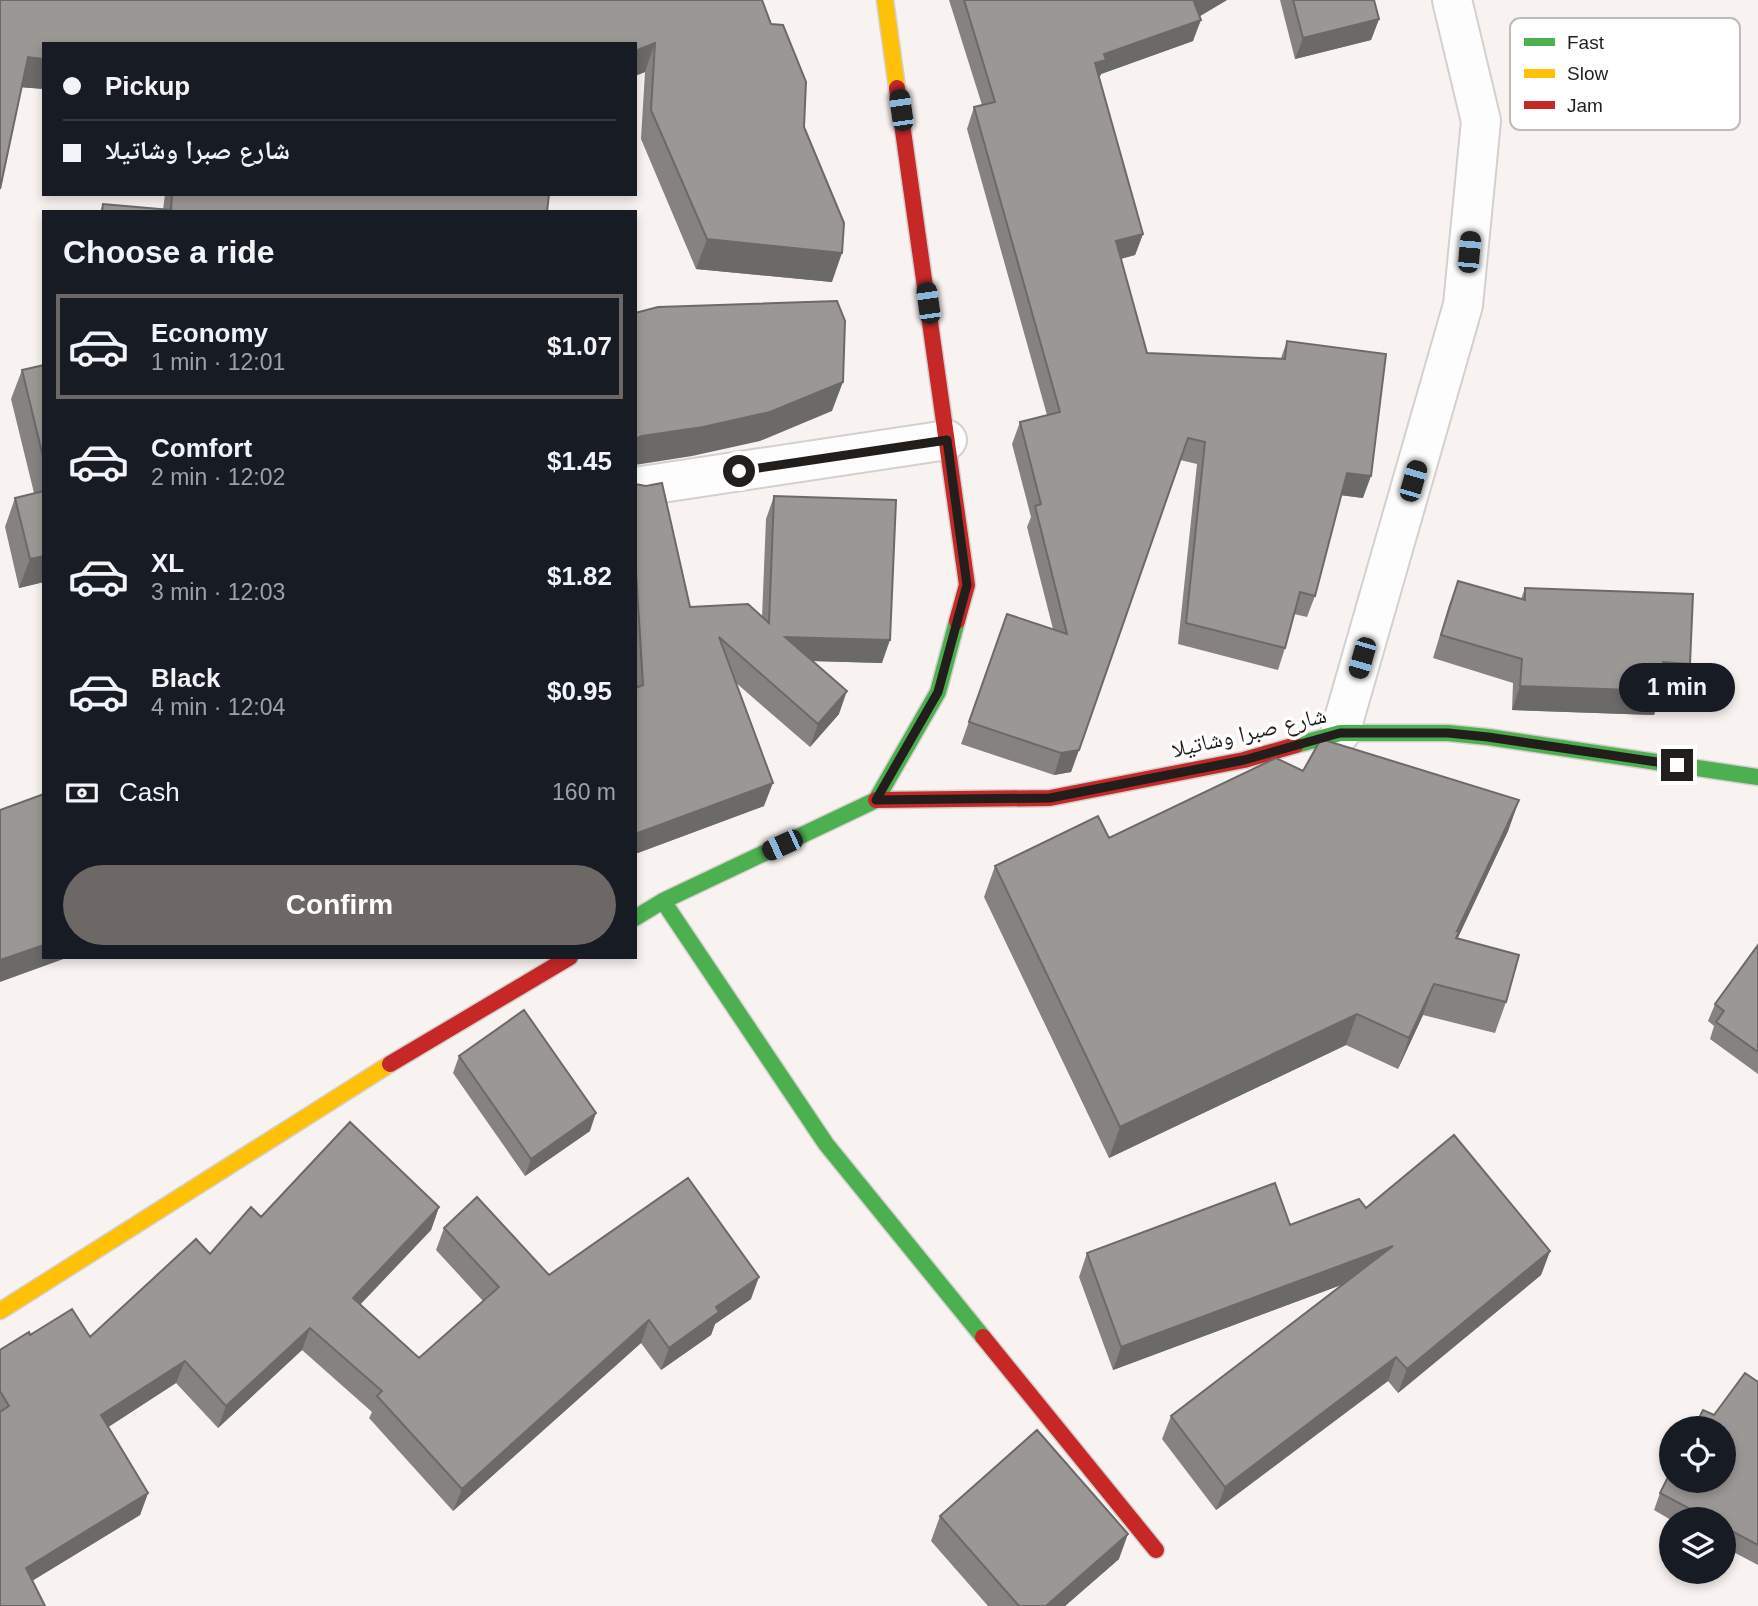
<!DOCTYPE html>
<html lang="en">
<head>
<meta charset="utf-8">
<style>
	:root { --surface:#171b24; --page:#242831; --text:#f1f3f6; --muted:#9ea1a6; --line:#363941; --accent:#6d6866 }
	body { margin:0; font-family:Arial,"Noto Naskh Arabic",sans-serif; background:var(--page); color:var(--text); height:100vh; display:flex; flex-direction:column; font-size:26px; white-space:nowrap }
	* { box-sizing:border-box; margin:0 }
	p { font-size:23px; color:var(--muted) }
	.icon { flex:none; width:38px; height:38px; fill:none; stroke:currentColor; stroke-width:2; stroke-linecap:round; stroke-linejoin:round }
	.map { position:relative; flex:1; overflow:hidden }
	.sheet { position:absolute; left:42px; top:210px; width:595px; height:749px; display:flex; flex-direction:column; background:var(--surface); border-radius:0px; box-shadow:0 4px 10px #0003 }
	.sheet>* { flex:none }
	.hud { position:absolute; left:42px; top:42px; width:595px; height:154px; border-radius:0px; box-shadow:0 4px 10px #0003; display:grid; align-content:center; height:154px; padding:0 21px; background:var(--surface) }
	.fabs { position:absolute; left:1659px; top:1416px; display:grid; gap:14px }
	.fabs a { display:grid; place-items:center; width:77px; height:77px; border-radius:50%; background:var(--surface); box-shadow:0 4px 10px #0003; font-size:35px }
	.end { position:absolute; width:32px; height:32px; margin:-16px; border:9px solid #221e1c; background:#fff; box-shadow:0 0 0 4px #fff }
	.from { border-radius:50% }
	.bubble { position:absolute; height:49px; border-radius:24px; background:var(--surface); box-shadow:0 4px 10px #0003; font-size:23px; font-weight:800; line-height:49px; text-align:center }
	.car { position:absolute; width:21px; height:42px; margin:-21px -10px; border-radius:9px; box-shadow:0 0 5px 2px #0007; background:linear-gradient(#222 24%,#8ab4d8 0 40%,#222 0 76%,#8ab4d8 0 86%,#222 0) }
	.hud b { display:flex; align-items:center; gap:24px; height:66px; font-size:26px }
	.hud b+b { border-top:2px solid var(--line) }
	.hud i { width:18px; height:18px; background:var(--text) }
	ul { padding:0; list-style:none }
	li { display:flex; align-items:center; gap:21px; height:105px; margin:0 14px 10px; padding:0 7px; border:4px solid transparent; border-radius:0px }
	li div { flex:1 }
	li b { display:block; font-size:26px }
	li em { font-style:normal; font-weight:800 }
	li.selected { border-color:var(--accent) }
	li>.icon { width:63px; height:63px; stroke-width:1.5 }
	h2 { padding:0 21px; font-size:32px; line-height:84px }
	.pay { display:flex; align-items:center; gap:18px; height:77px; padding:0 21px; font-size:26px }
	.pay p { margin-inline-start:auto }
	.button { display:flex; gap:14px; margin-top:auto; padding:14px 21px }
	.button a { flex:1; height:80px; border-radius:42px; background:var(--accent); color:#fff; font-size:28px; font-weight:800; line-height:80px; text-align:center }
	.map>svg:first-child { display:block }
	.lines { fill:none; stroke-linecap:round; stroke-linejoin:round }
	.street-casing { stroke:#d4d0cf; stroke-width:42 }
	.fast-casing { stroke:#d4d0cf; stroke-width:19 }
	.slow-casing { stroke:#d4d0cf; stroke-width:19 }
	.jam-casing { stroke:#d4d0cf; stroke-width:19 }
	.street { stroke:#fefdfd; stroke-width:38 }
	.fast { stroke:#4caf50; stroke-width:16 }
	.slow { stroke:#ffc107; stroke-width:16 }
	.jam { stroke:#c62828; stroke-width:16 }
	.wall { fill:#858280 }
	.shaded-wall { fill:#6c6a68 }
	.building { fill:#9b9795; stroke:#6c6a68; stroke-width:2 }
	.route { stroke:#221e1c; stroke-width:9 }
	.labels { text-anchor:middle; stroke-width:7; stroke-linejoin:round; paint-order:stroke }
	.street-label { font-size:23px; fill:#221e1c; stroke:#fff }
	.key { fill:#fff; stroke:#bdbcbb; stroke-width:2 }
	.key-label { font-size:19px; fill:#221e1c }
</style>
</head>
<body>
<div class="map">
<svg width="1758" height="1606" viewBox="0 0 1758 1606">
	<rect width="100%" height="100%" fill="#f8f2f0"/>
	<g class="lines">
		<g class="street-casing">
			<path id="street" d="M 635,487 L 947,440
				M 1340,733 L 1463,305 L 1481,121 L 1452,0"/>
		</g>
		<g class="fast-casing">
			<path id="fast" d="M 1296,745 L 1340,733 L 1448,733 L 1488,737 L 1758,777
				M 663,901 L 826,1144 L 983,1337
				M 635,918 L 663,901 L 876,800 L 938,692 L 957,621"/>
		</g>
		<g class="slow-casing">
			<path id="slow" d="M 885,0 L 897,88
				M 0,1311 L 390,1064"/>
		</g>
		<g class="jam-casing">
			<path id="jam" d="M 897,88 L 967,585 L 957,621
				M 876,800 L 1050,798 L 1244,760 L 1296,745
				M 390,1064 L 570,957
				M 983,1337 L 1156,1550"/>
		</g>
		<use href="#street" class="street"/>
		<use href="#fast" class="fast"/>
		<use href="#slow" class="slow"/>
		<use href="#jam" class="jam"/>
	</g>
	<path class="wall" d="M 0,0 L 762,0 L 804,127 L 832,282 L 696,269 L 641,139 L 645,72 L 635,76 L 635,44 L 44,44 L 44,89 L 22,87 Z
		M 949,0 L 1227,0 L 1199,16 L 1193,41 L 1101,74 L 1099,78 L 1143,234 L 1135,255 L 1121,259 L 1147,353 L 1281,358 L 1287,341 L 1363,498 L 1341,495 L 1315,596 L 1307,617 L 1294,614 L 1285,648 L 1278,670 L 1178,644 L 1197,464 L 1180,460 L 1071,772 L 1054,775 L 961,744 L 1007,614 L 1053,629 L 1027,527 L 1031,517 L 1012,444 L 1020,422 L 1047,415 L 967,129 L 974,107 L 982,105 Z
		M 1280,0 L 1374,0 L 1379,19 L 1371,40 L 1295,59 Z
		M 165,194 L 549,194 L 547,212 L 100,212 L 103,204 L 163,210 Z
		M 44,365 L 44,582 L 19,588 L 5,527 L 15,498 L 34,493 L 11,399 L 22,370 Z
		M 635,484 L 690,607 L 762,617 L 766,519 L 774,496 L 882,663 L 813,661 L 839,714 L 810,747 L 735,682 L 764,806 L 635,854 Z
		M 1458,581 L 1521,599 L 1525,588 L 1681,687 L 1662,686 L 1654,715 L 1512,710 L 1513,683 L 1433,658 L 1449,605 Z
		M 1519,800 L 1508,831 L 1457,939 L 1506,1002 L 1495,1033 L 1423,1015 L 1398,1069 L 1346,1045 L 1109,1158 L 984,897 L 995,866 L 1109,838 Z
		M 1758,945 L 1758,1074 L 1710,1039 L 1714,1026 L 1708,1021 L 1715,1004 Z
		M 459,1056 L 590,1131 L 525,1176 L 453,1073 Z
		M 439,1207 L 431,1230 L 360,1305 L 419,1358 L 483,1301 L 436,1250 L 444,1228 L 549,1275 L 751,1299 L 715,1324 L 711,1335 L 661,1370 L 641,1343 L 453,1511 L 369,1418 L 372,1412 L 302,1350 L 218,1428 L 176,1383 L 108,1427 L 148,1493 L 140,1515 L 32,1581 L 0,1606 L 0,1350 L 30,1335 L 90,1337 L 261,1217 Z
		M 1366,1208 L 1550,1251 L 1541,1275 L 1398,1393 L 1388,1381 L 1216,1510 L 1162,1439 L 1171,1416 L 1341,1285 L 1113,1370 L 1079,1277 L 1087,1253 L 1290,1225 Z
		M 1758,1382 L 1758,1565 L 1724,1547 L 1724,1519 L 1671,1520 L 1654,1510 L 1660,1493 L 1714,1415 Z
		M 940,1516 L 1119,1559 L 1065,1606 L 988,1606 L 931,1541 Z"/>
	<path class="shaded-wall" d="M 1198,0 L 1227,0 L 1187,24 L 1194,2 Z
		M 1379,19 L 1371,40 L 1295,59 L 1303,38 Z
		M 1201,20 L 1193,41 L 1101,74 L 1098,81 L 1095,63 L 1104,54 Z
		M 655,43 L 645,72 L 635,76 L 635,51 Z
		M 28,57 L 44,59 L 44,89 L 17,87 Z
		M 1143,234 L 1135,255 L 1108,262 L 1116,241 Z
		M 707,239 L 842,253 L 832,282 L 696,269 Z
		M 843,382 L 832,411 L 760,441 L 692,456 L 635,465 L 635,439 L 642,436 Z
		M 1347,473 L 1371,476 L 1363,498 L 1339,495 Z
		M 44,556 L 44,582 L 19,588 L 30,559 Z
		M 785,637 L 890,640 L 882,663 L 776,660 Z
		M 1663,662 L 1690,664 L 1681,687 L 1655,686 Z
		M 1520,686 L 1662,691 L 1654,715 L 1512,710 Z
		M 847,691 L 839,714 L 810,747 L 818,724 Z
		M 1079,750 L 1071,772 L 1054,775 L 1061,753 Z
		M 773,783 L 764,806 L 635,854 L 635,834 Z
		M 1519,800 L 1508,831 L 1455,944 L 1457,931 Z
		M 44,945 L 44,957 L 69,957 L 0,982 L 0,960 Z
		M 1434,984 L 1423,1015 L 1398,1069 L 1409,1038 Z
		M 1357,1014 L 1346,1045 L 1109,1158 L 1120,1127 Z
		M 596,1113 L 590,1131 L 525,1176 L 531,1159 Z
		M 439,1207 L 431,1230 L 344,1321 L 353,1298 Z
		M 1393,1246 L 1384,1269 L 1113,1370 L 1121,1347 Z
		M 1550,1251 L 1541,1275 L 1398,1393 L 1407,1369 Z
		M 759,1277 L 751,1299 L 715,1324 L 711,1335 L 661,1370 L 669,1348 L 716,1307 Z
		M 649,1320 L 641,1343 L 453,1511 L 462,1489 Z
		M 310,1328 L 302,1350 L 218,1428 L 226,1406 Z
		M 1396,1357 L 1388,1381 L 1216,1510 L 1225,1487 Z
		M 185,1361 L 176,1383 L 93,1437 L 101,1415 Z
		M 148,1493 L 140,1515 L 17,1590 L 26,1568 Z
		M 1128,1534 L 1119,1559 L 1065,1606 L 1046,1606 Z"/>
	<path class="building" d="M 0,0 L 762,0 L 771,24 L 783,25 L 806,82 L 804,127 L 844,223 L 842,253 L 707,239 L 651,110 L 655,43 L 635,51 L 635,44 L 44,44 L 44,59 L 28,57 L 0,189 Z
		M 964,0 L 1198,0 L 1194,2 L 1201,20 L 1104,54 L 1106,60 L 1095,63 L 1143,234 L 1116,241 L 1147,353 L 1285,359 L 1287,341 L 1386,354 L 1371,476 L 1347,473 L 1315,596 L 1300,592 L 1285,648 L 1186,623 L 1205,442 L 1188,438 L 1079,750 L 1061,753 L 969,722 L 1007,614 L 1067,634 L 1035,506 L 1041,504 L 1020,422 L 1060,412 L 974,107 L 995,102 Z
		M 1293,0 L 1374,0 L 1379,19 L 1303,38 Z
		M 172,194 L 549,194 L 547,212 L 102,212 L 103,204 L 171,210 Z
		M 837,301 L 845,321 L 843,382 L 770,412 L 703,427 L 642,436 L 635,439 L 635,313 L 658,307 Z
		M 44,365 L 44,461 L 22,370 Z
		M 662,483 L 690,607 L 748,604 L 769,623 L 774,496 L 896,500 L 890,640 L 785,637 L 847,691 L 818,724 L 719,637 L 773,783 L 635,834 L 635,688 L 643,685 L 635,555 L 635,484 L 646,486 Z
		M 44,491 L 44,556 L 30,559 L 15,498 Z
		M 1458,581 L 1525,600 L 1525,588 L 1693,594 L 1690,664 L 1663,662 L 1662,691 L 1520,686 L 1522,659 L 1441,635 Z
		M 1321,739 L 1519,800 L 1457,931 L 1460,930 L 1456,938 L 1519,955 L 1506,1002 L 1434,984 L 1409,1038 L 1357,1014 L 1120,1127 L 995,866 L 1098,816 L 1109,838 L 1276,758 L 1303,771 Z
		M 44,794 L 44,945 L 0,960 L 0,810 Z
		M 1758,945 L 1758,1052 L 1716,1022 L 1724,1011 L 1715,1004 Z
		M 524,1010 L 596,1113 L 531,1159 L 459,1056 Z
		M 350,1122 L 439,1207 L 353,1298 L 419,1358 L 499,1287 L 444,1228 L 477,1197 L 549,1275 L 688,1178 L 759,1277 L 716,1307 L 719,1312 L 669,1348 L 649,1320 L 462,1489 L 377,1396 L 382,1391 L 310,1328 L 226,1406 L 185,1361 L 101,1415 L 148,1493 L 26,1568 L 45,1606 L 0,1606 L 0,1412 L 9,1406 L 0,1391 L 0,1350 L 29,1332 L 30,1335 L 72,1309 L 90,1337 L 196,1239 L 210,1254 L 251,1207 L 261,1217 Z
		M 1454,1135 L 1550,1251 L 1407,1369 L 1396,1357 L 1225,1487 L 1171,1416 L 1393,1246 L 1121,1347 L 1087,1253 L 1275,1183 L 1290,1225 L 1359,1199 L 1366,1208 Z
		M 1745,1373 L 1758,1382 L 1758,1545 L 1724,1527 L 1724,1519 L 1709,1519 L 1660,1493 L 1671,1471 L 1671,1480 L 1724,1480 L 1724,1428 L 1694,1428 L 1703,1410 L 1714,1415 Z
		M 1037,1430 L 1128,1534 L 1046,1606 L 1019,1606 L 940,1516 Z"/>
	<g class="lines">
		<path class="route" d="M 739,471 L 947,440 L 967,585 L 938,692 L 876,800 L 1050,798 L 1244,760 L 1340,733 L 1448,733 L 1488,737 L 1677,765"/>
	</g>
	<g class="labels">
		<g class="street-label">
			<text transform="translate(1249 732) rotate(-13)" y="8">شارع صبرا وشاتيلا</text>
		</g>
	</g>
	<rect x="1510" y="18" width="230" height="112" rx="10" class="key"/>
	<rect x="1524" y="38" width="31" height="8" fill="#4caf50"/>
	<rect x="1524" y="69" width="31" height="9" fill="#ffc107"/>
	<rect x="1524" y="101" width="31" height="8" fill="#c62828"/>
	<g class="key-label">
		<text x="1567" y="49">Fast</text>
		<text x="1567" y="80">Slow</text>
		<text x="1567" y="112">Jam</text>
	</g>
</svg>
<div class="fabs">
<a><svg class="icon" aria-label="locate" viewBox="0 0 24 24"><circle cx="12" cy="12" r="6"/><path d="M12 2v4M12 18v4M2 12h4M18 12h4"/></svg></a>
<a><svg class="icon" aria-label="layers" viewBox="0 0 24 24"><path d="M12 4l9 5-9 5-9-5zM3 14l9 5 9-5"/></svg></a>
</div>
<i class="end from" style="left:739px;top:471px"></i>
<i class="end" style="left:1677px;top:765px"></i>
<div class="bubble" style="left:1619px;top:663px;width:116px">1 min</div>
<i class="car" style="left:901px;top:110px;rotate:352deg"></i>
<i class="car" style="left:1469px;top:252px;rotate:5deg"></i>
<i class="car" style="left:928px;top:303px;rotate:352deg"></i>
<i class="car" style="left:1413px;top:481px;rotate:16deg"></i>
<i class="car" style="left:1362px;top:658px;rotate:196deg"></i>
<i class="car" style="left:782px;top:845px;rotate:245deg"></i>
<div class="hud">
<b><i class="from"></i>Pickup</b>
<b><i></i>شارع صبرا وشاتيلا</b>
</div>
<section class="sheet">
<h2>Choose a ride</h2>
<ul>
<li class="selected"><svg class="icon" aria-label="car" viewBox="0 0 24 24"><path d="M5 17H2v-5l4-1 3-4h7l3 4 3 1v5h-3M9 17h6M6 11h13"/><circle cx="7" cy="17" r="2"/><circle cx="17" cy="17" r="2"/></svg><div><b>Economy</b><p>1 min · 12:01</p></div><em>$1.07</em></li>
<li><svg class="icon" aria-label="car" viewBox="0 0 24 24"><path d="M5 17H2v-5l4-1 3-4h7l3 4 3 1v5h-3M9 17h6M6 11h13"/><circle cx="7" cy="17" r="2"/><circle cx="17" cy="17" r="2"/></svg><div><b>Comfort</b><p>2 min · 12:02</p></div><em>$1.45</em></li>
<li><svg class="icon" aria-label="car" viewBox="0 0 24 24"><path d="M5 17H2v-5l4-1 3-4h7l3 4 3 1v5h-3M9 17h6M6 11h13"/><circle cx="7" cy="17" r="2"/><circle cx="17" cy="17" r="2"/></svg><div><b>XL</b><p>3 min · 12:03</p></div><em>$1.82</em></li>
<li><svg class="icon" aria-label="car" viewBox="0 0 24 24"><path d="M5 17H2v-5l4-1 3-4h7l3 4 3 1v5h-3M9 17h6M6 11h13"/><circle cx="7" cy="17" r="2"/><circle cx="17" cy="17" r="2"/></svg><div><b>Black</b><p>4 min · 12:04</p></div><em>$0.95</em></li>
</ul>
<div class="pay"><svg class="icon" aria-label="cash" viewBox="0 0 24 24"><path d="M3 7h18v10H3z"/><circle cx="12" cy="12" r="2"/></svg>Cash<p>160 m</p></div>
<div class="button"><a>Confirm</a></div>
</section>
</div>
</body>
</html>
